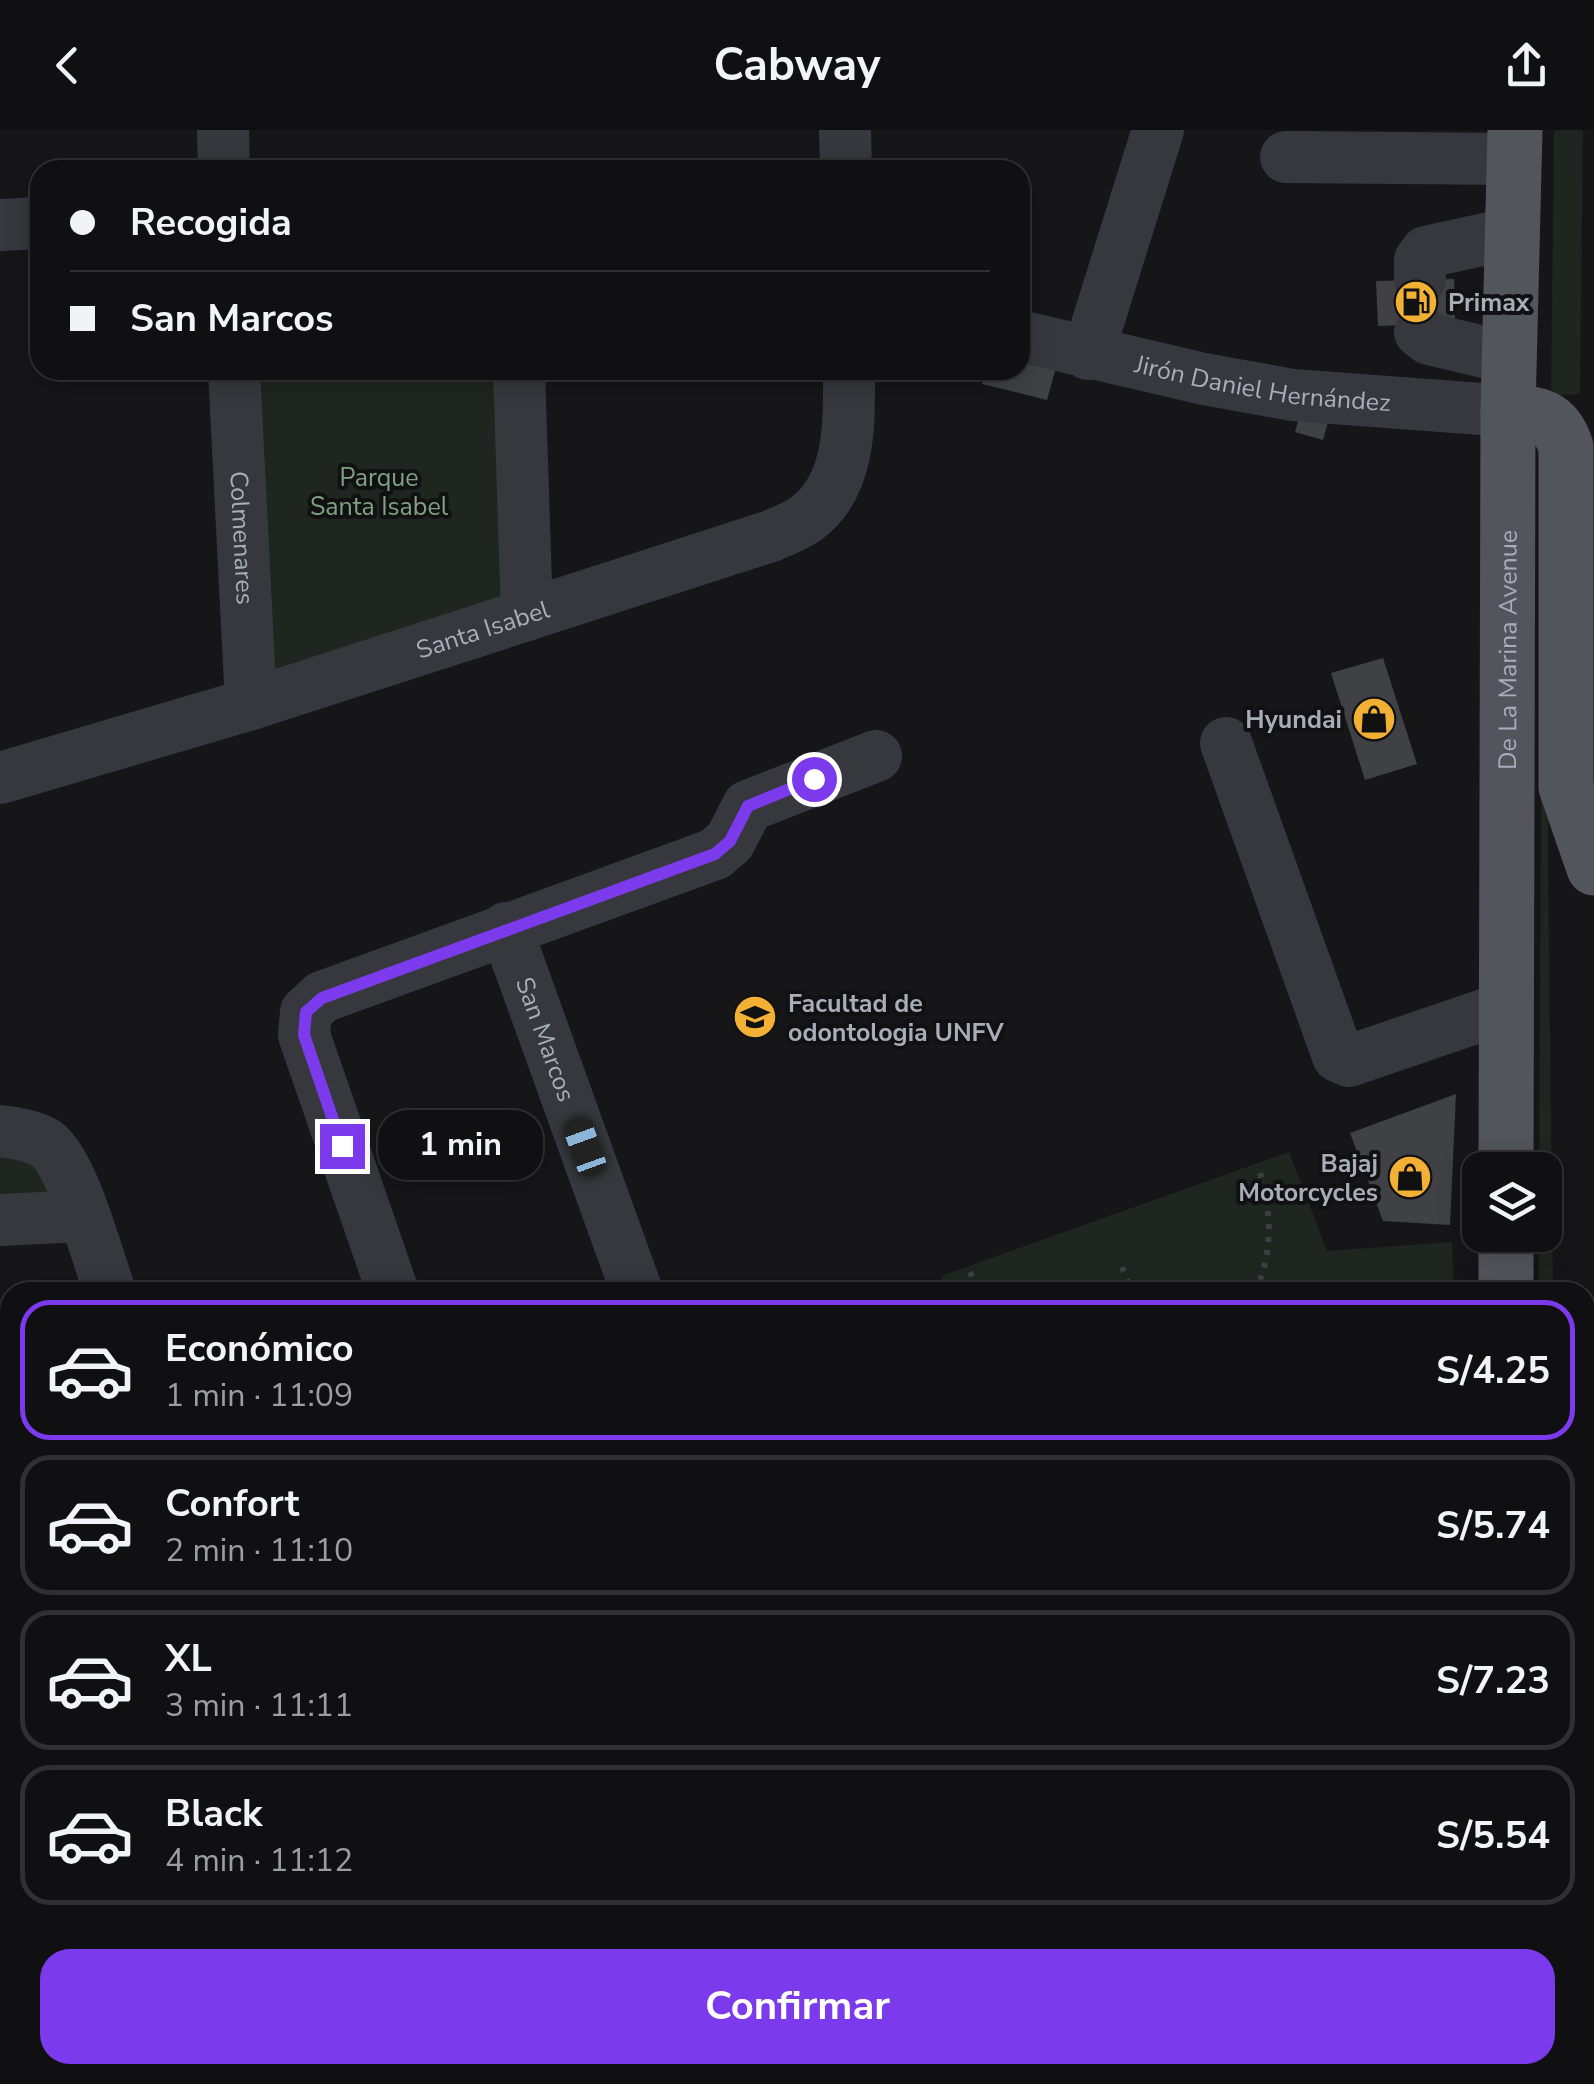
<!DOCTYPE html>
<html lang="es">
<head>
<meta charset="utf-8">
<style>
	:root { --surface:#101012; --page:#19191b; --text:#f1f3f6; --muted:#9c9d9f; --line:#303032; --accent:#7c3aed }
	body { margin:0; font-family:"Nunito Sans",sans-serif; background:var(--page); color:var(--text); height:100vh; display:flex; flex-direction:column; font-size:38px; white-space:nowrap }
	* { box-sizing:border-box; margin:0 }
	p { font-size:32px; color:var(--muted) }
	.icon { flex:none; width:55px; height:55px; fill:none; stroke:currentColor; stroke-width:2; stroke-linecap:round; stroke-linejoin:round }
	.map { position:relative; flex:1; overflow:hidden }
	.drawer { position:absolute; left:0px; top:1152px; width:1595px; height:802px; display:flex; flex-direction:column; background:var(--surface); border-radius:30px 30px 0 0; box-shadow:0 5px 25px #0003,0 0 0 2px var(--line) }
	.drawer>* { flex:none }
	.guide { position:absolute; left:30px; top:30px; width:1000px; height:220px; border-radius:30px; box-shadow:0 5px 25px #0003,0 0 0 2px var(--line); display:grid; align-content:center; height:220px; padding:0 40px; background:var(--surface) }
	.tools { position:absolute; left:1462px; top:1022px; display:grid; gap:20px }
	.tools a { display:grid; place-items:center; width:100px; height:100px; border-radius:20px; background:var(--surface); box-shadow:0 5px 25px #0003,0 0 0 2px var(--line); font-size:50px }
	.end { position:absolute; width:45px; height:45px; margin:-22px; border:12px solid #7c3aed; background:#fff; box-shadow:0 0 0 5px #fff }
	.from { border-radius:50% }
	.bubble { position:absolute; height:70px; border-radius:30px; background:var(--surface); box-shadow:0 5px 25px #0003,0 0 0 2px var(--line); font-size:32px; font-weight:700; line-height:70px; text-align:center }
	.car { position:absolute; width:30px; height:60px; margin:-30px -15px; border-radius:12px; box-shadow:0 0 8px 2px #0007; background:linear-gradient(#222 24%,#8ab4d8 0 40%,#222 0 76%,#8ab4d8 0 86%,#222 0) }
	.guide b { display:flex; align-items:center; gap:35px; height:95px; font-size:38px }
	.guide b+b { border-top:2px solid var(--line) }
	.guide i { width:25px; height:25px; background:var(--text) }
	ul { padding:18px 0 0; list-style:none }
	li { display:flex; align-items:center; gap:30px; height:140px; margin:0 20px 15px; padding:0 20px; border:5px solid var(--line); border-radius:30px }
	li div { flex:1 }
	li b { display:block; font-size:38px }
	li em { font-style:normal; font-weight:700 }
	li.selected { border-color:var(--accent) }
	li>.icon { width:90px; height:90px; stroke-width:1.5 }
	.action { display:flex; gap:20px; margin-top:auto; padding:20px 40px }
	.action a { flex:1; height:115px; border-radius:30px; background:var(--accent); color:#fff; font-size:40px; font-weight:700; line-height:115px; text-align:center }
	header { display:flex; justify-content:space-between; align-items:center; height:130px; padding:0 40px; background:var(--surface); font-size:45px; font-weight:700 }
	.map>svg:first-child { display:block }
	.green { fill:#1e261f }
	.building { fill:#404145 }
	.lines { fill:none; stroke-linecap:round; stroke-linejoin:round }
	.path { stroke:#3d3f44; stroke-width:6; stroke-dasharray:5 8; stroke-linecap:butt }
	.minor { stroke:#37383d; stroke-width:52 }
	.major { stroke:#53555c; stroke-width:55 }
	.route { stroke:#7c3aed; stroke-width:12 }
	.labels { text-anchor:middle; stroke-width:8; stroke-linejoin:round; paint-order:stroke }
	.poi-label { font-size:25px; font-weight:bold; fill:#a8adb8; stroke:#111113; text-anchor:start }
	.street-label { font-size:25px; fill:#a8adb8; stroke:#111113 }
	.park-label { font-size:25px; fill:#7fa381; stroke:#111113 }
</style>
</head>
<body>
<header><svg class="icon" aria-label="back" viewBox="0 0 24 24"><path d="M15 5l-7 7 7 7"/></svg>Cabway<svg class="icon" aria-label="share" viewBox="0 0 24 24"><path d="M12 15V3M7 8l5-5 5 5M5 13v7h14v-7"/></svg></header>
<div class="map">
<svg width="1594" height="1954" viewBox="0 0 1594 1954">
	<rect width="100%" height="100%" fill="#161618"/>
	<path class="green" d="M 1554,0 L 1583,0 L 1580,264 L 1551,266 Z
		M 253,240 L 494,240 L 502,469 L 269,547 Z
		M 1549,327 L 1548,728 L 1553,1162 L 1539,1162 L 1539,1105 L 1545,1105 L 1545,1040 L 1539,1040 L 1543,328 Z
		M 0,1016 C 40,1023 44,1043 50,1080 L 0,1082 Z
		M 1289,1022 L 1327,1121 L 1452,1112 L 1454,1162 L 947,1162 L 941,1146 Z
		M 1249,1945 L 1449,1945 L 1448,1954 L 1249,1954 Z"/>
	<path class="building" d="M 1454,149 L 1455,193 L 1378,196 L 1376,151 Z
		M 1020,230 L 1056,237 L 1047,270 L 982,254 L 987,240 L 1020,240 Z
		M 1300,284 L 1328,292 L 1323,310 L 1295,302 Z
		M 1383,528 L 1417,634 L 1365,650 L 1331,543 Z
		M 1456,964 L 1450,1095 L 1383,1091 L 1350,1003 Z
		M 1185,1945 L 1230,1945 L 1230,1954 L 1185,1954 Z"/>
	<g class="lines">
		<path class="path" d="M 1122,1137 L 1132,1162
			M 970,1142 L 979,1162
			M 1255,1162 C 1273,1124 1272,1082 1260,1043
			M 1585,1645 L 1594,1645"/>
		<g class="minor">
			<path d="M 223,0 L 224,40"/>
			<path d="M 845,0 L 846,40"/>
			<path d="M 1286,27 L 1514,29"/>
			<path d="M 0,95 L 40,93"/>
			<path d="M 1420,150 L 1420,130 L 1426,122 L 1513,103"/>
			<path d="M 1420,202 L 1429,209 L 1509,228"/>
			<path id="s1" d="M 1020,206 L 1204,249 L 1293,265 L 1508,281"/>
			<path d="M 1088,224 L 1158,0"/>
			<path id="s2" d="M 234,240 L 251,574"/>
			<path d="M 519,240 L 527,485"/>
			<path d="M 1226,613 L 1338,926 L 1349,931 L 1507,877"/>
			<path id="s3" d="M 0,648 L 251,574 L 771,406 C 782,401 797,396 807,388 C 852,354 849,291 849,240"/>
			<path id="s4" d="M 506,798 L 637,1162"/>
			<path d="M 0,1001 C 15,1003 32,1005 45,1013 C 72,1030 98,1129 110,1162"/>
			<path d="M 0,1090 L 83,1086"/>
			<path d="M 393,1162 L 304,905 L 306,882 L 322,867 L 715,724 L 730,711 L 748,676 L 876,626"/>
			<path d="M 0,1908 L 10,1907"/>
			<path d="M 365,1945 L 365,1954"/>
			<path d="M 1132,1945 L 1147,1946 L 1152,1954"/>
			<path d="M 1067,1954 L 1073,1945"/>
		</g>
		<g class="major">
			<path d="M 1508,281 C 1538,284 1556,285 1566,317 L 1566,657 L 1594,738"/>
			<path id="s5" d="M 1506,1040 L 1508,281 L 1515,0"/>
			<path d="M 1506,1162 L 1506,1105"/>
			<path d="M 1501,1954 L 1501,1945"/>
		</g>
	</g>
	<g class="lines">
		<path class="route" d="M 342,1016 L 304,905 L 306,882 L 322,868 L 715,724 L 730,711 L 748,676 L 814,649"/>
	</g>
	<defs>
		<g id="fuel-disc" transform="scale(2.25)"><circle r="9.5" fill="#f2b134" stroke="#111113"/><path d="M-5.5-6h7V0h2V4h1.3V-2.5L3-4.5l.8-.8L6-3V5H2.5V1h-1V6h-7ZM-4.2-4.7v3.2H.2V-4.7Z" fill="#111"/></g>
		<g id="shop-disc" transform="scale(2.25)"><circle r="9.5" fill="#f2b134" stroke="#111113"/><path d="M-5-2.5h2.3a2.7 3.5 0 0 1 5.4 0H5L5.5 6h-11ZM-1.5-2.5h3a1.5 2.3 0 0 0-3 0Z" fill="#111"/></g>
		<g id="university-disc" transform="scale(2.25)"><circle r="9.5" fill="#f2b134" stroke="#111113"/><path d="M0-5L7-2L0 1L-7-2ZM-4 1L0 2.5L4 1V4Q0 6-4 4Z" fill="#111"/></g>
	</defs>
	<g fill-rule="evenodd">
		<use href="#fuel-disc" x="1416" y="172"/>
		<use href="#shop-disc" x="1374" y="589"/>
		<use href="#university-disc" x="755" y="887"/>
		<use href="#shop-disc" x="1410" y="1047"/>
	</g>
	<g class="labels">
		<g class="poi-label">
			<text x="1448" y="181">Primax</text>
			<text x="1342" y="598" text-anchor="end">Hyundai</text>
			<text x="788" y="882">Facultad de<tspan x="788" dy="29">odontologia UNFV</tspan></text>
			<text x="1378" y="1042" text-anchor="end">Bajaj<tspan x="1378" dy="29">Motorcycles</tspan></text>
		</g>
		<g class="street-label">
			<text dy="9" stroke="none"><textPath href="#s1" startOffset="248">Jirón Daniel Hernández</textPath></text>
			<text dy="9" stroke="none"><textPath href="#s2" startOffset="168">Colmenares</textPath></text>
			<text dy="9" stroke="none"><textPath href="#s3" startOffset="505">Santa Isabel</textPath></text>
			<text dy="9" stroke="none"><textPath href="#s5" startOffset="520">De La Marina Avenue</textPath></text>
			<text dy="9" stroke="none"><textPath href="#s4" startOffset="118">San Marcos</textPath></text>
		</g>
		<g class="park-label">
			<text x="379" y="356">Parque<tspan x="379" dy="29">Santa Isabel</tspan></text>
		</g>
	</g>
</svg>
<div class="tools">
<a><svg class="icon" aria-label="layers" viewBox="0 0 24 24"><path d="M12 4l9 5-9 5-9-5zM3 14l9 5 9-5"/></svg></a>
</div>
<i class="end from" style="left:814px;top:649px"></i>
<i class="end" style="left:342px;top:1016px"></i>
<div class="bubble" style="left:378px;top:980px;width:165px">1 min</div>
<i class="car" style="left:585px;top:1017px;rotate:340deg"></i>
<div class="guide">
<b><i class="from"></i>Recogida</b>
<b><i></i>San Marcos</b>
</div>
<section class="drawer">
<ul>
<li class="selected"><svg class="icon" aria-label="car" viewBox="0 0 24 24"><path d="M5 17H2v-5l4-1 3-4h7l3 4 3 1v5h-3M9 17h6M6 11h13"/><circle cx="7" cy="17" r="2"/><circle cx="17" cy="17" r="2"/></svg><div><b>Económico</b><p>1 min · 11:09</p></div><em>S/4.25</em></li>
<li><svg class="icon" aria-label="car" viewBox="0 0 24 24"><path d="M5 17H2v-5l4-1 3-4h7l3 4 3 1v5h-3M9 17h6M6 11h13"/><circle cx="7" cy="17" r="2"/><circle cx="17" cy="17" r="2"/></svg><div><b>Confort</b><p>2 min · 11:10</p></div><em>S/5.74</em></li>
<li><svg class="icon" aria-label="car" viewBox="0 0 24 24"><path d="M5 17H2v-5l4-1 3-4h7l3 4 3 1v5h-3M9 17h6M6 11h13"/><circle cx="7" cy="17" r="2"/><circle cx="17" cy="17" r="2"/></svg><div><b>XL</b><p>3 min · 11:11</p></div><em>S/7.23</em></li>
<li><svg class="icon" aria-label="car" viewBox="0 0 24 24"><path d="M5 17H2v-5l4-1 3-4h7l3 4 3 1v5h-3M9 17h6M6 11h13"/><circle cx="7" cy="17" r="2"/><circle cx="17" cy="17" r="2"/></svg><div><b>Black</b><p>4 min · 11:12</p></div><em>S/5.54</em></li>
</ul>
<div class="action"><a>Confirmar</a></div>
</section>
</div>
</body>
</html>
